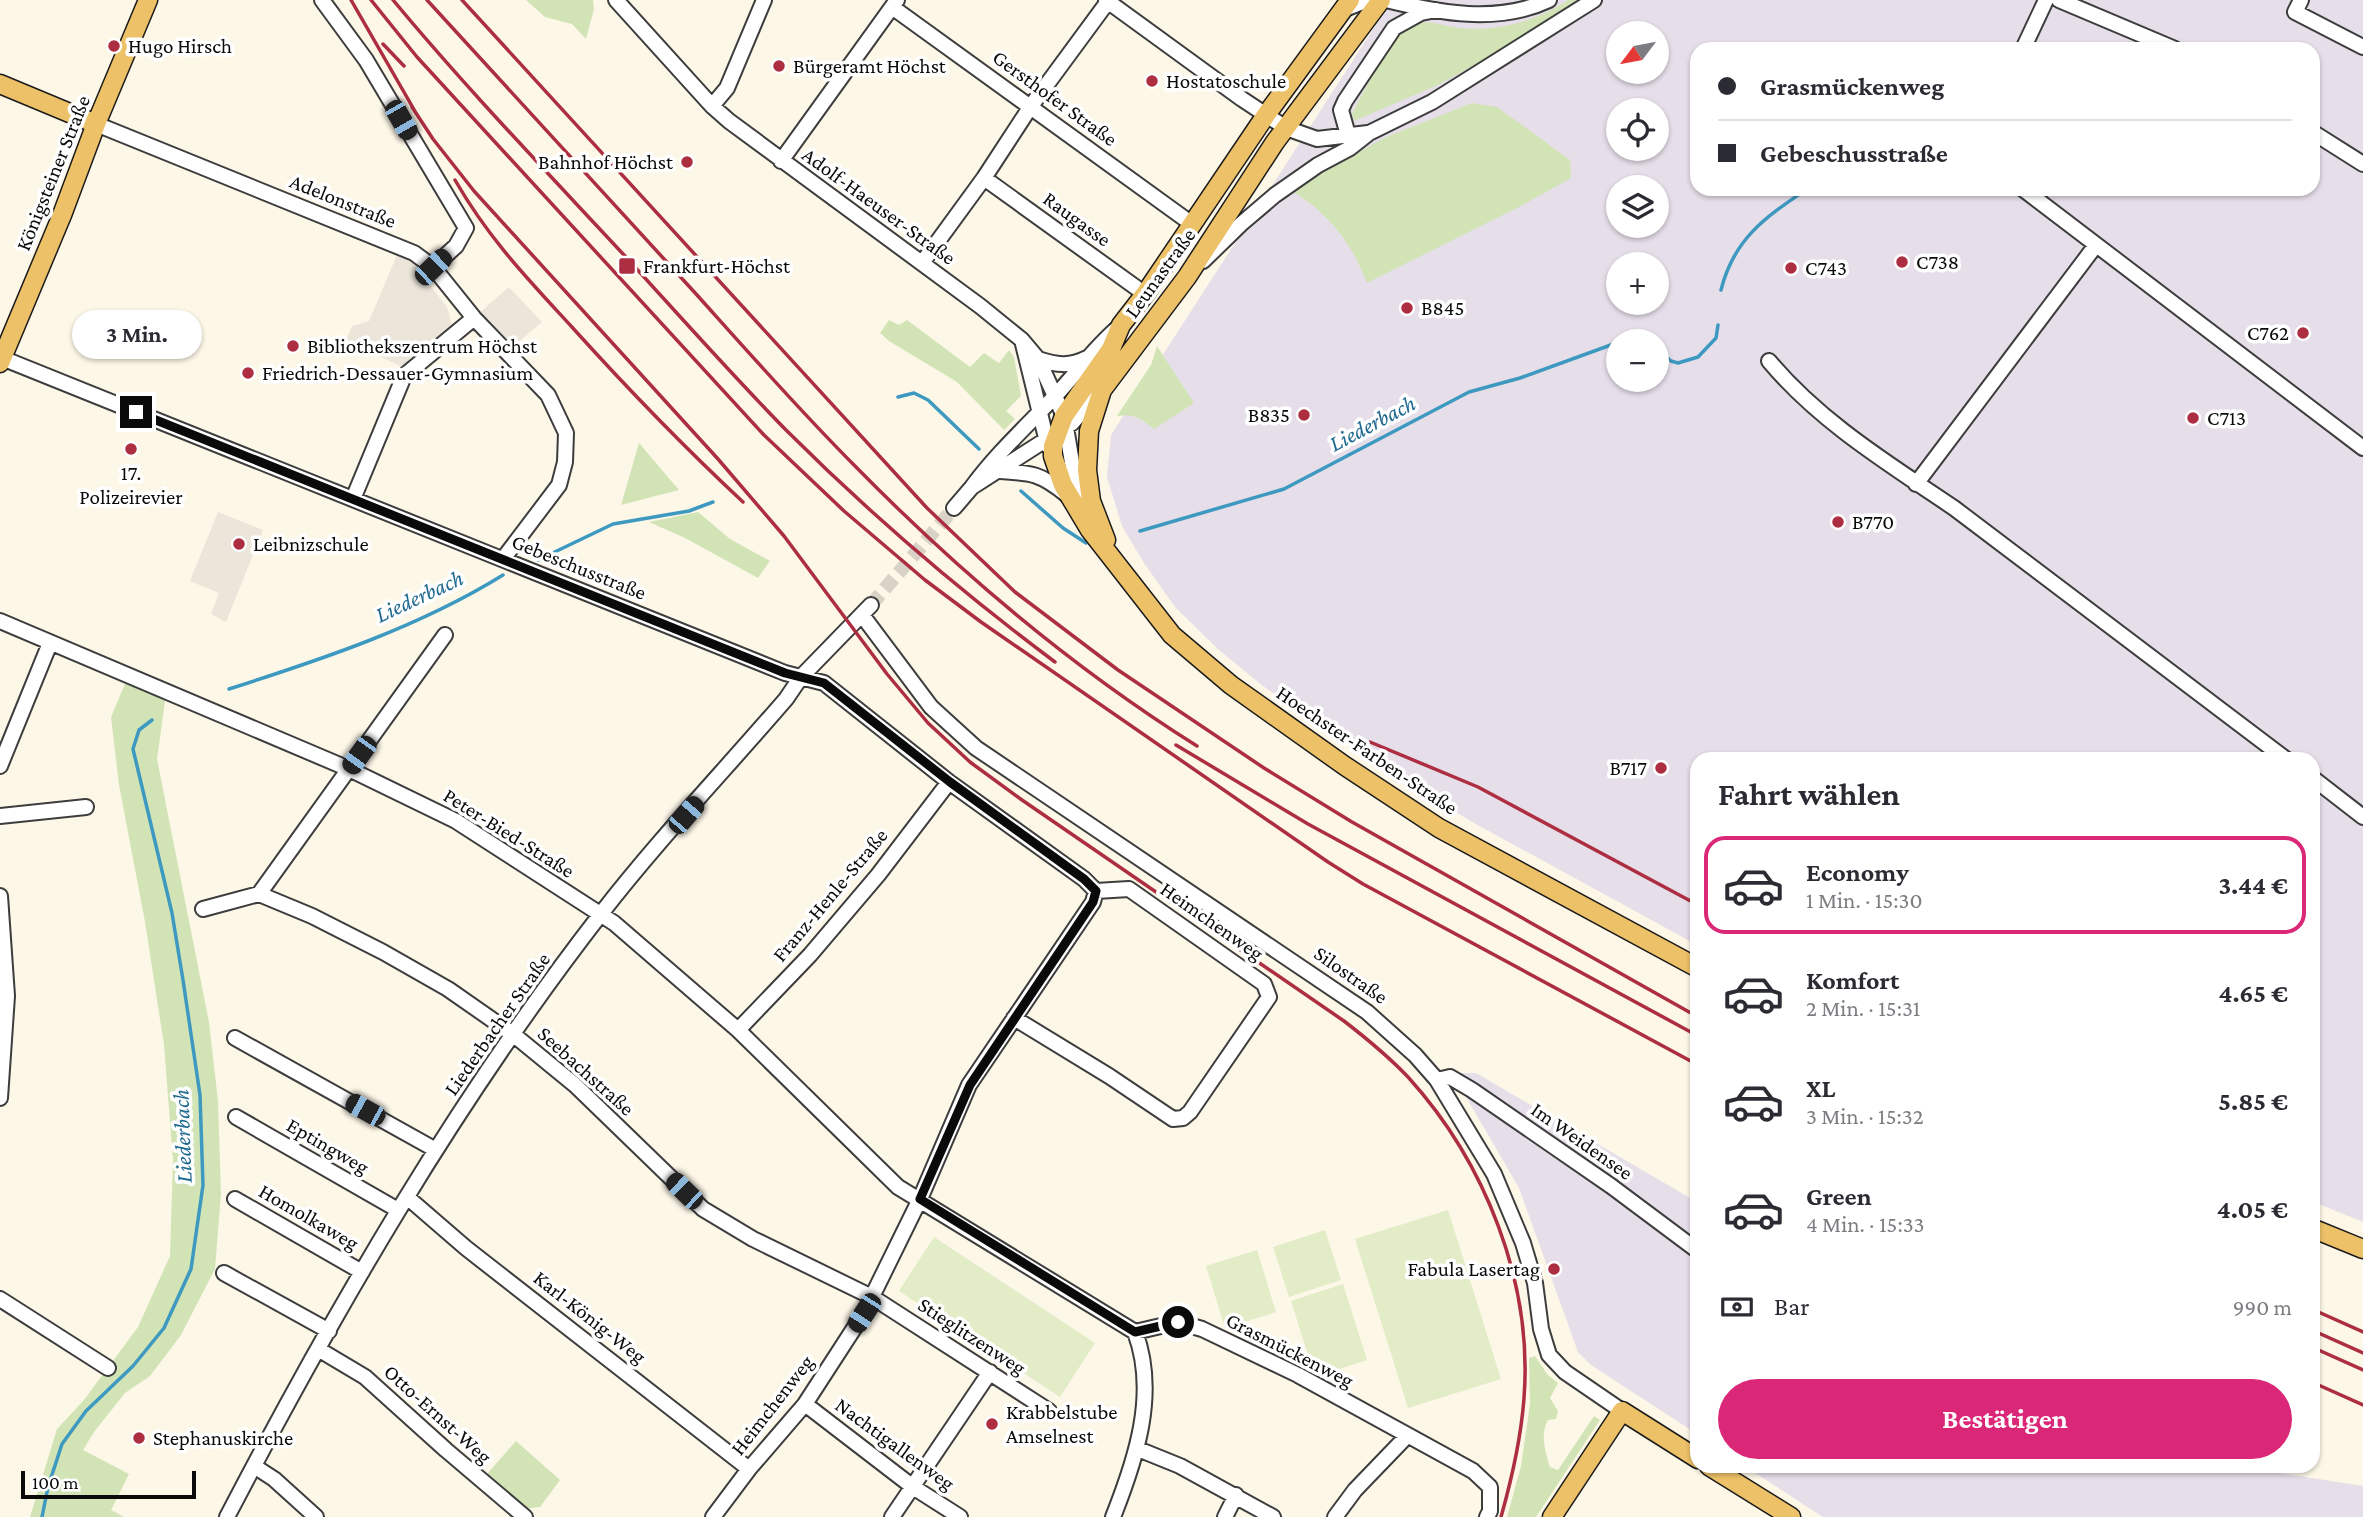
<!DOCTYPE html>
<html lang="de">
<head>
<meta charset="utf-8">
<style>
	:root { --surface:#fff; --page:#f7f7f7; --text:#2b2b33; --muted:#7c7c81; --line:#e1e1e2; --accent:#db2777 }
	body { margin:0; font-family:"Crimson Pro",serif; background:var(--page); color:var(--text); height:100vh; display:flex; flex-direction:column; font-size:26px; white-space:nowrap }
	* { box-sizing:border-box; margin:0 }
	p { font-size:23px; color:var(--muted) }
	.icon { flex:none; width:38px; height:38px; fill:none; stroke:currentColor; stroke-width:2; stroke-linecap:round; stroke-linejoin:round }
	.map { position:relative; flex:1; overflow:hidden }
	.drawer { position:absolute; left:1690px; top:752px; width:630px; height:721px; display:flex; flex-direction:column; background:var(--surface); border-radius:21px; box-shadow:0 2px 5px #0004 }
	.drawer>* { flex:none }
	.banner { position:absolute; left:1690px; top:42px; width:630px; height:154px; border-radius:21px; box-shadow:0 2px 5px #0004; display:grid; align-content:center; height:154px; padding:0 28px; background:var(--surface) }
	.needle { width:46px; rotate:238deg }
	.buttons { position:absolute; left:1606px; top:21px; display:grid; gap:14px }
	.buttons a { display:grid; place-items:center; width:63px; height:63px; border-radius:50%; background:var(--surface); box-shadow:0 2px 5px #0004; font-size:35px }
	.scale { position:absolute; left:21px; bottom:18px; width:175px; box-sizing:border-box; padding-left:7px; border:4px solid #0a0a0a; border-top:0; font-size:19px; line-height:24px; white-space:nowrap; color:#0a0a0a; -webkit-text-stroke:5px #fff; paint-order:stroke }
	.end { position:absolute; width:32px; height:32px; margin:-16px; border:9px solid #0a0a0a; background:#fff; box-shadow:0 0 0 4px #fff }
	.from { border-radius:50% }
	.bubble { position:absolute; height:49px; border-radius:24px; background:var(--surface); box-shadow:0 2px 5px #0004; font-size:23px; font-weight:700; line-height:49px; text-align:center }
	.car { position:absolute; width:21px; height:42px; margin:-21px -10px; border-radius:9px; box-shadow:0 0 5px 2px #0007; background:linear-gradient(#222 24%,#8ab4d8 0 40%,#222 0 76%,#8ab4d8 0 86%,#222 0) }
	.banner b { display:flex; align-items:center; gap:24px; height:66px; font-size:26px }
	.banner b+b { border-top:2px solid var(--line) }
	.banner i { width:18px; height:18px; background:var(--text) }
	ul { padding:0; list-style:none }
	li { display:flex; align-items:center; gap:21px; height:98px; margin:0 14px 10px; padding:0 14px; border:4px solid transparent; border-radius:21px }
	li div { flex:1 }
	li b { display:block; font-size:26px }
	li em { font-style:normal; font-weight:700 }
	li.active { border-color:var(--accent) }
	li>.icon { width:63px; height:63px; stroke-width:1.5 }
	h2 { padding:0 28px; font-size:32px; line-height:84px }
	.pay { display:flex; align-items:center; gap:18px; height:77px; padding:0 28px; font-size:26px }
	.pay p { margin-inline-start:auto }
	.button { display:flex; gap:14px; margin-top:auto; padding:14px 28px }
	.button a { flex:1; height:80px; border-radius:42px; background:var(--accent); color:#fff; font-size:28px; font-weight:700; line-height:80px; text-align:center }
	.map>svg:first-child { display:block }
	.industrial { fill:#e6dee9; fill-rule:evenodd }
	.green { fill:#d2e4b6 }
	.pitch { fill:#e2ecc7 }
	.plaza { fill:#ebe5da }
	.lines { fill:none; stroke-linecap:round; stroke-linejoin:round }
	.stream { stroke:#3e99c1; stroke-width:3.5 }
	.minor-tunnel { stroke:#d9d3c7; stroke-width:14; stroke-dasharray:14 7; stroke-linecap:butt }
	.minor-casing { stroke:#3d3d3d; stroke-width:18 }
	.major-casing { stroke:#1b1b1b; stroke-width:21 }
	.minor { stroke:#fff; stroke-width:14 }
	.major { stroke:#edc168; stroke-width:18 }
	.rail { stroke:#ad2e40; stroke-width:3.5 }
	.route { stroke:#0a0a0a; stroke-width:9 }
	.poi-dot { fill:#ad2e40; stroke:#fff; stroke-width:2.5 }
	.labels { text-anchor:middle; stroke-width:7; stroke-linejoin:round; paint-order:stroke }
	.poi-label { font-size:21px; fill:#0a0a0a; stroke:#fff; text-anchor:start }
	.street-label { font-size:21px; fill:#0a0a0a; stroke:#fff }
	.water-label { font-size:23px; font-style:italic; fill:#1f6990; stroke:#fff }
</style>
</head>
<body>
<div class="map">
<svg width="2363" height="1517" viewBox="0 0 2363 1517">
	<rect width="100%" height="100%" fill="#fdf7e8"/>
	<path class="industrial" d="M 1392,0 L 2363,0 L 2363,1222 L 2314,1202 L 2314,760 L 1698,760 L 1697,945 L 1474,823 L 1372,762 L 1263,686 L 1219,650 L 1175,607 L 1144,563 L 1122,526 L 1107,477 L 1111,435 ZM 1619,33 L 1657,33 L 1657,72 L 1619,72 ZM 1698,49 L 2314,49 L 2314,189 L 1698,189 ZM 1619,110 L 1657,110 L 1657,149 L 1619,149 ZM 1619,187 L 1657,187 L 1657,226 L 1619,226 ZM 1619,264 L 1657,264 L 1657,303 L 1619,303 ZM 1619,341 L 1657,341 L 1657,380 L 1619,380 Z
		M 1452,1073 L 1476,1073 L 1697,1202 L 1697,1434 L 1591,1365 L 1578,1352 L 1519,1188 Z
		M 1746,1467 L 2241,1467 L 2363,1486 L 2363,1517 L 1823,1517 Z"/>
	<path class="green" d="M 526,0 L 593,0 L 594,9 L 586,39 L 572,24 L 545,17 Z
		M 1568,0 L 1582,0 L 1529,35 L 1438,85 L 1354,121 L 1352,114 C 1363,93 1392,34 1412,25 C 1427,18 1444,27 1460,28 C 1497,32 1537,21 1568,0 Z
		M 1472,103 L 1497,107 L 1570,160 L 1571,178 L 1519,207 L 1367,283 C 1352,244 1329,213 1293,192 L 1337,164 L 1386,137 Z
		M 889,320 L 899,325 L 907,320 L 970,367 L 984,353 L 999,363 L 1009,350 L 1014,357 L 1021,396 L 1006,411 L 1015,419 L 1004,430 L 957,382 L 889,341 L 880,333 Z
		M 1157,346 L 1194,403 L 1154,429 C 1140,418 1134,413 1117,416 L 1151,365 Z
		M 639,443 L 679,490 L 621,505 Z
		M 698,512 L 730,539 L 770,561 L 758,578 L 685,538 L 649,522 Z
		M 127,679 L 166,694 L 157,759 L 209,1022 L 218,1101 L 221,1194 L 215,1269 L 181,1335 L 150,1376 L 125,1393 L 94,1432 L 83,1450 L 129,1474 L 111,1510 L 124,1517 L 30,1517 L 57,1429 L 84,1400 L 138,1327 L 170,1256 L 173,1160 L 164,1045 L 145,922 L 119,785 L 111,717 Z
		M 1535,1356 L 1548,1375 L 1558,1383 L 1550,1398 L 1558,1411 L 1556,1419 L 1548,1420 C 1540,1434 1545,1452 1550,1467 L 1558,1470 L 1594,1416 L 1600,1420 L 1536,1517 L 1507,1517 L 1521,1466 L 1530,1404 L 1529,1358 Z
		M 516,1441 L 560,1480 L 540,1507 L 524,1509 L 487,1474 Z"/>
	<path class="pitch" d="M 1448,1210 L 1501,1379 L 1408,1408 L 1355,1239 Z
		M 1325,1230 L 1341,1280 L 1289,1297 L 1273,1247 Z
		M 934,1237 L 1095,1343 L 1060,1397 L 899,1291 Z
		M 1257,1250 L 1276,1312 L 1225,1328 L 1206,1266 Z
		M 1343,1284 L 1367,1360 L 1315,1377 L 1291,1301 Z"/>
	<path class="plaza" d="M 397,255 L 411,261 L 447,307 L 452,325 L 402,367 L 346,340 L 352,326 L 369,321 Z
		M 509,287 L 542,322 L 509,350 L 477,315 Z
		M 218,512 L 263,530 L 226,622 L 211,614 L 219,593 L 190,581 Z"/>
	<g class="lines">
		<path class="stream" d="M 1721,290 C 1734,238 1766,217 1807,189
			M 1622,341 L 1635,341
			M 1657,349 L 1671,361 L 1678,363 L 1698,357 L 1716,338 L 1718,325
			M 898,397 L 914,393 L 928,400 L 979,449
			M 1021,491 L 1063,528 L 1086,543
			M 1140,531 L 1284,489 L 1469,392 L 1520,378 L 1619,342
			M 538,560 L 613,524 L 689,511 L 713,502
			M 229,689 C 323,659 419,627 503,575
			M 42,1517 L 48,1487 L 62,1444 L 86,1411 L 133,1366 L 164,1328 L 191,1269 L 203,1185 L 200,1095 L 183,980 L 172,913 L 133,749 L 139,730 L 152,720"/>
		<path class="minor-tunnel" d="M 871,605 L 954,508"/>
		<g class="minor-casing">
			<path id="minor" d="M 322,0 L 366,60 L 466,228 L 456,246 L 433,267
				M 616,0 L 712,106 L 729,121 L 980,306 L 1022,340 L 1038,359 L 1064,416 L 1074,474 L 1088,508
				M 1106,0 L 1242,99 L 1286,128 L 1317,139 L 1368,133
				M 1386,0 C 1439,13 1498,24 1549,0
				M 2059,0 L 2175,49
				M 2301,0 L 2295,12 L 2363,47
				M 892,7 L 1192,224
				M 1342,10 L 1368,0
				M 2023,49 L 2046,0
				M 712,106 L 727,88 L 764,0
				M 96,124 L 414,253 L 433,267 L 474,318 L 548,395 L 566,433 L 565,462 L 559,485 L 503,559
				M 2314,133 L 2363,164
				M 1348,135 L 1341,110 L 1345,101 L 1394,28 L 1421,13 L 1436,10
				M 781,161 L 897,0
				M 984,178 L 1145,294
				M 2023,189 L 2363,448
				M 1203,261 L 1241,224 L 1275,195 L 1318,165 L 1350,148 L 1369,133 L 1432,102 L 1594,0
				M 922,263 L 984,178 L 1031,106 L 1109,0
				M 1023,344 L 1048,446
				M 2,358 L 785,673 L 824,683 L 949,782 L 1084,879 L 1096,891
				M 1038,359 C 1056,365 1070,367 1087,358
				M 1769,361 C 1820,422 1889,464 1954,508 L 2287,760
				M 998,471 C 1032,473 1040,473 1067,495
				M 1916,484 L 2096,245
				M 972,487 C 997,453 1028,425 1057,394 C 1078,371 1096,346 1120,326
				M 353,499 L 404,376 L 474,318
				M 954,508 L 972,487 L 1072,423 L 1099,393
				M 862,615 L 931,707 L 976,748 L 1367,1012 L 1415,1055 L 1437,1080 L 1494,1174 L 1523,1243 L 1535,1283 L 1541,1329 L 1549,1355 L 1565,1372 L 1622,1411
				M 0,621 L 349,769 L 456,821 L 614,923 L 738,1030 L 898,1187 L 1135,1332 L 1178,1322 L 1202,1329 L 1298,1375 L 1473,1471 L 1490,1487 L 1490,1511 L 1487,1517
				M 0,766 L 50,643
				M 2314,779 L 2363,817
				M 0,816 L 86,807
				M 259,894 L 312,916 L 383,952 L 448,989 L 514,1035 L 575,1085 L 703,1209 L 753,1239 L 872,1297 L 1049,1411
				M 0,896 L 7,996 L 0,1098
				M 203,909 L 259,894 L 445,635
				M 1014,1018 L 1109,1076 L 1173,1119 L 1183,1118 L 1190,1112 L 1269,997 L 1264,984 L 1129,889 L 1096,891
				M 738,1030 L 810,955 L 878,875 L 949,782
				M 235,1038 L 436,1150
				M 1437,1080 L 1450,1077 L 1472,1090 L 1611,1186 L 1698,1251
				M 236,1117 L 398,1210
				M 407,1197 L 466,1248 L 749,1469
				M 235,1199 L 362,1272
				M 224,1273 L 329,1331
				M 0,1299 L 108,1368
				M 318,1349 L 365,1377 L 446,1450 L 525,1517
				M 805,1404 L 913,1487 L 960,1517
				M 1138,1449 L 1180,1466 L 1273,1517
				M 254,1466 L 274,1479 L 316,1517
				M 227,1517 C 336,1308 455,1102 600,915 C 658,840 724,771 786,699 L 801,677 L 871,605
				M 713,1517 L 749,1469 L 805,1404 L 864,1313 L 920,1199 L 969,1085 L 1093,902 L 1096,891
				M 892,1517 L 990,1372
				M 1113,1517 C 1136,1459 1158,1393 1135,1332
				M 1225,1517 L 1236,1495
				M 1335,1517 L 1355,1490 L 1407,1436"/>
		</g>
		<g class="major-casing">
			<path id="major" d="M 1350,0 L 1266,115 L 1145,294 L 1121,325 L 1111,349 L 1064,416 L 1053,446 L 1053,456 L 1063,485 L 1090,530 L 1172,635 L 1231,685 L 1345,766 L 1439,828 L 1698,968
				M 0,84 L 96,124
				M 0,363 L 62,215 L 96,124 L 148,0
				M 1106,540 L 1091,501 L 1087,470 L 1089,431 L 1102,390 L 1187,277 L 1275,142 L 1381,0
				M 2314,1229 L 2363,1249
				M 1709,1466 L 1791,1517
				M 1552,1517 L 1622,1411 L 1698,1459"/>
		</g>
		<use href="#minor" class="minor"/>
		<use href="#major" class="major"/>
		<path class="rail" d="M 351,0 L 416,113
			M 371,0 L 417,57 L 764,435 L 844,511 L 925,580 L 981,622 L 1328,862 L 1363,884 L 1698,1065
			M 393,0 C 466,88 546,171 624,255 C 678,314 730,373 786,430 C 870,514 960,591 1055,662
			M 427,0 C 517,99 607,197 697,295 C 749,353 800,411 855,466 C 958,571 1073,668 1197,746
			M 462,0 L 927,508 L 1015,592 L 1118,670 L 1264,768 L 1352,822 L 1698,1017
			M 383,44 L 404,66
			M 412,107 L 433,139 L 474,191 L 718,459 L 784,536 L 887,674 L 928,723 L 970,762 L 1022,800 L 1344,1021 C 1366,1038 1388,1056 1408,1077 C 1485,1162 1533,1282 1524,1398 C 1521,1439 1512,1478 1501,1517
			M 455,180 C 489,239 526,277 571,326 C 626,387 683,446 743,502
			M 1370,742 L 1478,787 L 1698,905
			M 1176,745 L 1308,824 L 1698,1036
			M 2314,1310 L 2363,1332
			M 2314,1331 L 2363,1353
			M 2314,1348 L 2363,1370
			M 2314,1383 L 2363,1405"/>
	</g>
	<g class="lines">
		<path class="route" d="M 136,412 L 785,673 L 824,683 L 950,782 L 1084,879 L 1096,891 L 1093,902 L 970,1085 L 920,1199 L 1135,1332 L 1178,1322"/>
	</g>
	<g class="poi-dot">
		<circle cx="114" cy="46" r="7"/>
		<circle cx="779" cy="66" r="7"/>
		<circle cx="1152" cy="81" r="7"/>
		<circle cx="687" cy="162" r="7"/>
		<circle cx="1902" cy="262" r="7"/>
		<rect x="618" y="257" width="18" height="18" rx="3.5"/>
		<circle cx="1791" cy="268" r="7"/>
		<circle cx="1407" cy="308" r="7"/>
		<circle cx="2303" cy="333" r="7"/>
		<circle cx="293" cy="346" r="7"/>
		<circle cx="248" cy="373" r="7"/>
		<circle cx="1304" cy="415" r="7"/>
		<circle cx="2193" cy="418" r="7"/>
		<circle cx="131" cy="449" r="7"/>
		<circle cx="1838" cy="522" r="7"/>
		<circle cx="239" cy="544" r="7"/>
		<circle cx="1661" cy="768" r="7"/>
		<circle cx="1554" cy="1269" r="7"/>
		<circle cx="992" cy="1424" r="7"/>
		<circle cx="139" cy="1438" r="7"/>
	</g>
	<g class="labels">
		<g class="poi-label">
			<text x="128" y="53">Hugo Hirsch</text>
			<text x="793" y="73">Bürgeramt Höchst</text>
			<text x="1166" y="88">Hostatoschule</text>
			<text x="673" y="169" text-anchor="end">Bahnhof Höchst</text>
			<text x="1916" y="269">C738</text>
			<text x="643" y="273">Frankfurt-Höchst</text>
			<text x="1805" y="275">C743</text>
			<text x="1421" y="315">B845</text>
			<text x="2289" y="340" text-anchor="end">C762</text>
			<text x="307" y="353">Bibliothekszentrum Höchst</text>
			<text x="262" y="380">Friedrich-Dessauer-Gymnasium</text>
			<text x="1290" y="422" text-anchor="end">B835</text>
			<text x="2207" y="425">C713</text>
			<text x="131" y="480" text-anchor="middle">17.<tspan x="131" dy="24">Polizeirevier</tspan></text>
			<text x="1852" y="529">B770</text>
			<text x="253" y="551">Leibnizschule</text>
			<text x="1647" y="775" text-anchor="end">B717</text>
			<text x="1540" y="1276" text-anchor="end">Fabula Lasertag</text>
			<text x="1006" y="1419">Krabbelstube<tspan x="1006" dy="24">Amselnest</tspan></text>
			<text x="153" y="1445">Stephanuskirche</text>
		</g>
		<g class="street-label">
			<text transform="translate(1055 98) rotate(36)" y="7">Gersthofer Straße</text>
			<text transform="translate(53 173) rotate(-68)" y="7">Königsteiner Straße</text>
			<text transform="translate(343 201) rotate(22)" y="7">Adelonstraße</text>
			<text transform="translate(879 206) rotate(36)" y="7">Adolf-Haeuser-Straße</text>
			<text transform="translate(1077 219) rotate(36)" y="7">Raugasse</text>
			<text transform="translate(1160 273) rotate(-54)" y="7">Leunastraße</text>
			<text transform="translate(579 567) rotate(22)" y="7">Gebeschusstraße</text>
			<text transform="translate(1367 750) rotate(34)" y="7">Hoechster-Farben-Straße</text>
			<text transform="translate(509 833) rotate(32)" y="7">Peter-Bied-Straße</text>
			<text transform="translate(830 895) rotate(-50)" y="7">Franz-Henle-Straße</text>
			<text transform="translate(1212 921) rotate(35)" y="7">Heimchenweg</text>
			<text transform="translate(1351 975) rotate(35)" y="7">Silostraße</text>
			<text transform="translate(497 1024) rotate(-55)" y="7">Liederbacher Straße</text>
			<text transform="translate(586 1071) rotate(42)" y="7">Seebachstraße</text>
			<text transform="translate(1582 1141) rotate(35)" y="7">Im Weidensee</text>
			<text transform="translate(328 1146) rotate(30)" y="7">Eptingweg</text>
			<text transform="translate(309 1217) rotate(30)" y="7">Homolkaweg</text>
			<text transform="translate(590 1317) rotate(38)" y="7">Karl-König-Weg</text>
			<text transform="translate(972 1336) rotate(33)" y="7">Stieglitzenweg</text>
			<text transform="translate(1290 1350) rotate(27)" y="7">Grasmückenweg</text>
			<text transform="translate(772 1405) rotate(-52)" y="7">Heimchenweg</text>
			<text transform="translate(438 1414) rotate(42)" y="7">Otto-Ernst-Weg</text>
			<text transform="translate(895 1444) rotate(36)" y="7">Nachtigallenweg</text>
		</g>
		<g class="water-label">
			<text transform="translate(1372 423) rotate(-28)" y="8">Liederbach</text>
			<text transform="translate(419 596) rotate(-25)" y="8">Liederbach</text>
			<text transform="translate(182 1136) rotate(-92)" y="8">Liederbach</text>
		</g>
	</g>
</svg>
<div class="buttons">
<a><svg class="needle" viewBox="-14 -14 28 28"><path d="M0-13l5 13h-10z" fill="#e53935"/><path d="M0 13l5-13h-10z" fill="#7c7c81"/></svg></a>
<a><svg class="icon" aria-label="locate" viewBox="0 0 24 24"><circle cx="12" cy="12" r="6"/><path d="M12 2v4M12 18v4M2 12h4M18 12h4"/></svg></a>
<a><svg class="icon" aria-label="layers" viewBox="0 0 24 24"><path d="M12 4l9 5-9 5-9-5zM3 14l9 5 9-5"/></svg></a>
<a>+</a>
<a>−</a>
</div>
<div class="scale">100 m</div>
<i class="end from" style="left:1178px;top:1322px"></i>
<i class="end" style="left:136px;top:412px"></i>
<div class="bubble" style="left:72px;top:310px;width:130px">3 Min.</div>
<i class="car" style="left:401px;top:120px;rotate:150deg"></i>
<i class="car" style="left:433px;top:267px;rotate:46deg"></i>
<i class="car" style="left:359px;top:755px;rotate:216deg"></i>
<i class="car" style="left:686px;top:815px;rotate:41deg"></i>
<i class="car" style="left:365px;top:1110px;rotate:299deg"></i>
<i class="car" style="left:684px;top:1191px;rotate:314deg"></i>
<i class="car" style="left:864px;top:1313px;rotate:213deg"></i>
<div class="banner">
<b><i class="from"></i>Grasmückenweg</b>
<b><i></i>Gebeschusstraße</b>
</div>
<section class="drawer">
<h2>Fahrt wählen</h2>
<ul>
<li class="active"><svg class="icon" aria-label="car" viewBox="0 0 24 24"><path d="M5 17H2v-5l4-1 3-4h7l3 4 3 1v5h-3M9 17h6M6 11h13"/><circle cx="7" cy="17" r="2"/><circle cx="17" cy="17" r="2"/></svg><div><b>Economy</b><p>1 Min. · 15:30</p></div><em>3.44 €</em></li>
<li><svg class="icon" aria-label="car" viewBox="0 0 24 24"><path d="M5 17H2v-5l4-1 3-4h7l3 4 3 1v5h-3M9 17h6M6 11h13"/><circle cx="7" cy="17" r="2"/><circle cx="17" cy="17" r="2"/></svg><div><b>Komfort</b><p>2 Min. · 15:31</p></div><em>4.65 €</em></li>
<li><svg class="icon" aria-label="car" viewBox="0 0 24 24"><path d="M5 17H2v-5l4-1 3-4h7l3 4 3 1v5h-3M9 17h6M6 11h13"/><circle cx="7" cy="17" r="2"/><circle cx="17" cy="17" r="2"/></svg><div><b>XL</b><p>3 Min. · 15:32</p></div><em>5.85 €</em></li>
<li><svg class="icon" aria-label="car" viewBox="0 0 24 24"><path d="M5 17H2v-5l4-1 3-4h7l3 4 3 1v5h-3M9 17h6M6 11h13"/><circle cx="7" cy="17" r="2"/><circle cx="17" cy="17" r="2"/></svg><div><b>Green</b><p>4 Min. · 15:33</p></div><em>4.05 €</em></li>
</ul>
<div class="pay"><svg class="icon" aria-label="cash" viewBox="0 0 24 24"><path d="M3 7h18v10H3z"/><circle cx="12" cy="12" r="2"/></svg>Bar<p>990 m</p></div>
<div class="button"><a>Bestätigen</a></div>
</section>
</div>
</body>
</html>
